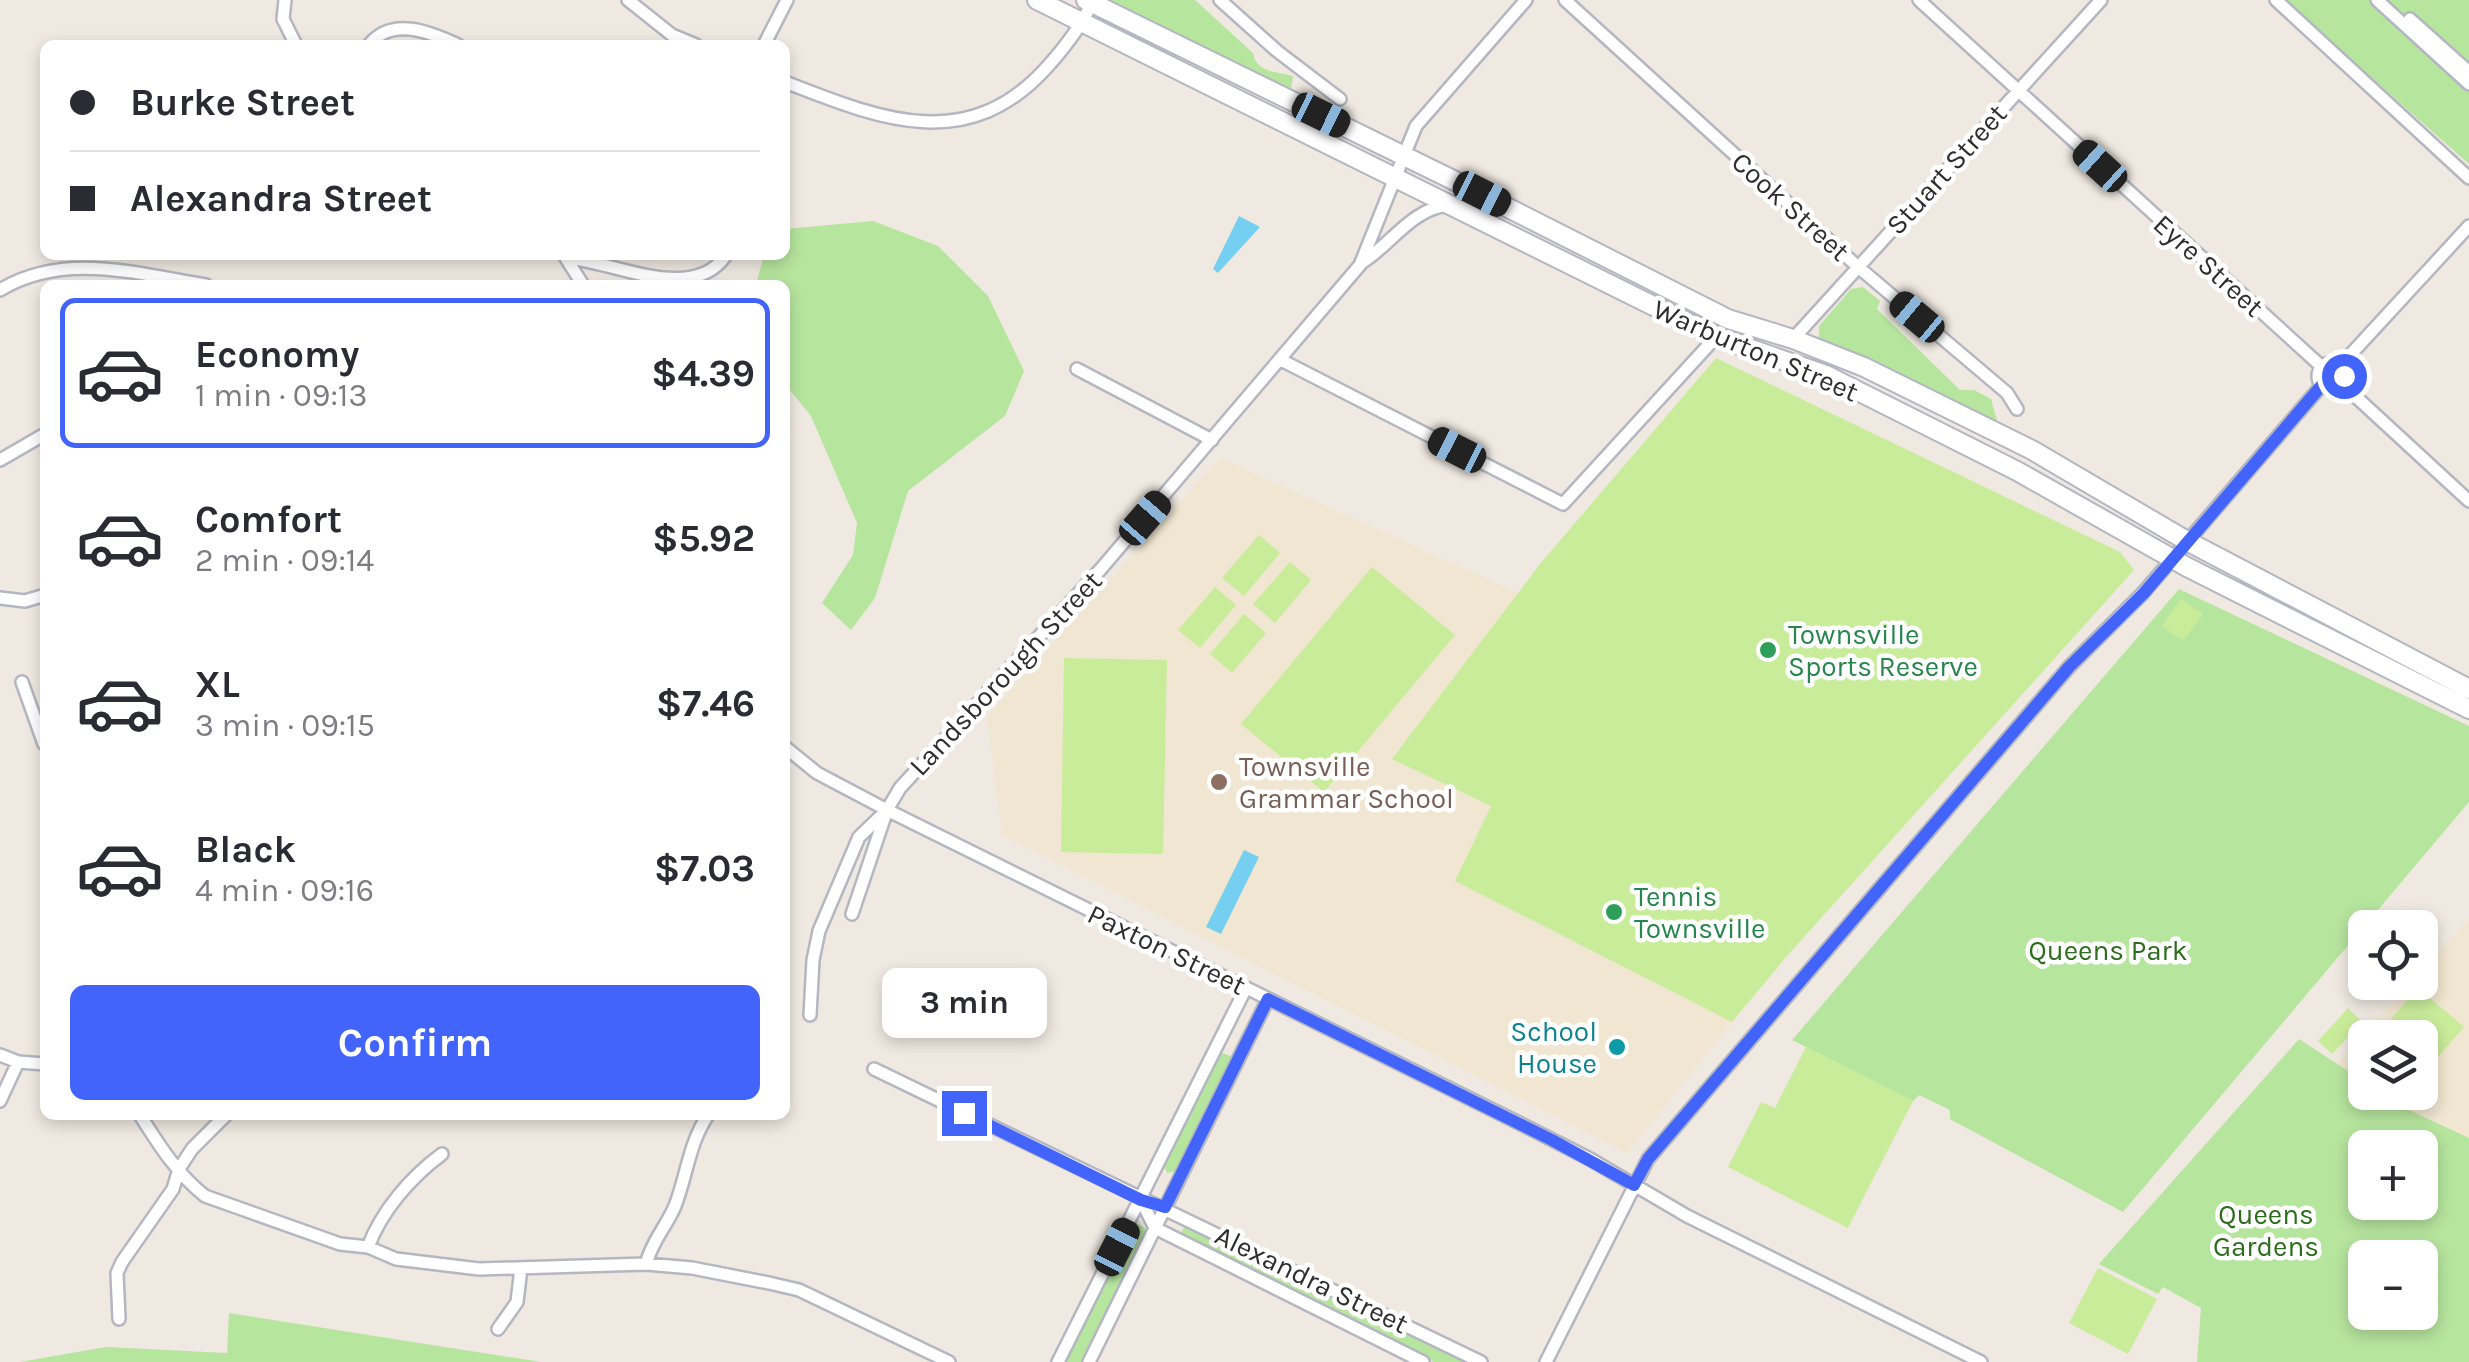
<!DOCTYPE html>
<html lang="en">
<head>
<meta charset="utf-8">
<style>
	:root { --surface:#fff; --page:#f7f7f7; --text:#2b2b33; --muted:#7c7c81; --line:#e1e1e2; --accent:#4264fb }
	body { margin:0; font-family:Karla,sans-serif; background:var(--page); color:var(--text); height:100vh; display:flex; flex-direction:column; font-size:38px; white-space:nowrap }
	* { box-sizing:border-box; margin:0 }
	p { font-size:32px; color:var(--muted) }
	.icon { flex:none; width:55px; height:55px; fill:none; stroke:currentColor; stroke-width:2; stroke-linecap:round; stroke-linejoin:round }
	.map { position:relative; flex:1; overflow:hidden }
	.details { position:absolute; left:40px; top:280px; width:750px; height:840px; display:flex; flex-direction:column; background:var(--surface); border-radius:15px; box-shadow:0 5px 15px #0003 }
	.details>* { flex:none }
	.banner { position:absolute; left:40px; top:40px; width:750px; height:220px; border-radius:15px; box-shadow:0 5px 15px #0003; display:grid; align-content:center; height:220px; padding:0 30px; background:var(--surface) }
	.tools { position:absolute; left:2348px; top:910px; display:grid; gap:20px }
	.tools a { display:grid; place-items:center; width:90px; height:90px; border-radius:15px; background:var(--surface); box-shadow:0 5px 15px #0003; font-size:50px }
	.end { position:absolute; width:45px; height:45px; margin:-22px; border:12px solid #4264fb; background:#fff; box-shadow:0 0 0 5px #fff }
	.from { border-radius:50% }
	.bubble { position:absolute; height:70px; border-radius:15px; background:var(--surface); box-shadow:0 5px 15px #0003; font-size:32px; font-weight:700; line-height:70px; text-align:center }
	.car { position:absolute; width:30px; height:60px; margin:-30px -15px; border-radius:12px; box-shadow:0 0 8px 2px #0007; background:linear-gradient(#222 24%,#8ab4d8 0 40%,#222 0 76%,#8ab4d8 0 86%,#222 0) }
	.banner b { display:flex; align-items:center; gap:35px; height:95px; font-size:38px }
	.banner b+b { border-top:2px solid var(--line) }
	.banner i { width:25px; height:25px; background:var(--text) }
	ul { padding:18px 0 0; list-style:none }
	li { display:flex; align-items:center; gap:30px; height:150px; margin:0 20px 15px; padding:0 10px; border:5px solid transparent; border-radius:15px }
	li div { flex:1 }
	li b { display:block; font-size:38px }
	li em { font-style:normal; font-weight:700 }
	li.selected { border-color:var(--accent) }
	li>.icon { width:90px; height:90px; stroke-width:1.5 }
	.primary-button { display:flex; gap:20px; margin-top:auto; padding:20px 30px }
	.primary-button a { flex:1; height:115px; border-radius:15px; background:var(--accent); color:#fff; font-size:40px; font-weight:700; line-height:115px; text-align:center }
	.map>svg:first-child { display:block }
	.education { fill:#f0e6d1 }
	.green { fill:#b6e59e; fill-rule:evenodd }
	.pitch { fill:#c9ec9a }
	.water { fill:#75cff0 }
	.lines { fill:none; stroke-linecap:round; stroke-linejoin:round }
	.street-casing { stroke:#b4b7c1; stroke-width:16 }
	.secondary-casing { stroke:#b4b7c1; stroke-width:22 }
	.street { stroke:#fff; stroke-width:11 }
	.secondary { stroke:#fff; stroke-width:18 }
	.route { stroke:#4264fb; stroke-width:12 }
	.leisure-dot { fill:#2e9e5b; stroke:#fff; stroke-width:4 }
	.education-dot { fill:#8d6e63; stroke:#fff; stroke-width:4 }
	.culture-dot { fill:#0f9aa8; stroke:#fff; stroke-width:4 }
	.labels { text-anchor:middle; stroke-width:9; stroke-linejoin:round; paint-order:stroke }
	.street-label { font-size:28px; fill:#2e2e2e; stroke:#fff }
	.leisure-label { font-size:28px; fill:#27864d; stroke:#fff; text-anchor:start }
	.education-label { font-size:28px; fill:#785e54; stroke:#fff; text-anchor:start }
	.park-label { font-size:28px; fill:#2c6e1b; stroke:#fff }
	.culture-label { font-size:28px; fill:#0d838f; stroke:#fff; text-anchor:end }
</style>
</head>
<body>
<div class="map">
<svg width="2469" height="1362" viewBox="0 0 2469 1362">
	<rect width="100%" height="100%" fill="#efe9e1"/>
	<path class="education" d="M 1220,458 L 1518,593 L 1393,759 L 1491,806 L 1455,881 L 1732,1022 L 1627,1153 L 1002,835 L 987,716 Z
		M 2469,919 L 2469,1138 L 2407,1109 L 2381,1093 L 2420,1092 L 2420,1038 L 2365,1038 L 2365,1082 L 2337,1064 L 2411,983 L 2420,982 L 2420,972 Z"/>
	<path class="green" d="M 1105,0 L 1195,0 L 1253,53 C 1257,74 1277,71 1293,76 L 1291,91 Z
		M 2284,0 L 2469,0 L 2469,164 Z
		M 873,221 L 938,246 L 988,296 L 1024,371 L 1005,416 L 908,491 L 875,598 L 851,630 L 822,603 L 853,555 L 857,523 L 811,416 L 785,384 L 785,285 L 756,285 L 764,255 L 785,255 L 785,229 Z
		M 1863,287 L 1880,301 L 1877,309 L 1960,390 L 1974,390 L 1991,399 L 1999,427 L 1819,342 L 1819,326 L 1851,289 Z
		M 2179,589 L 2469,726 L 2469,802 L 2123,1212 L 1950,1119 L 1950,1110 L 1919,1095 L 1913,1101 L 1792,1040 Z
		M 2299,1039 L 2365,1082 L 2365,1092 L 2381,1093 L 2407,1109 L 2469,1138 L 2469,1362 L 2197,1362 L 2201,1308 L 2163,1287 L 2158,1294 L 2099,1264 ZM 2365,1148 L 2420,1148 L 2420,1202 L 2365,1202 ZM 2365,1258 L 2420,1258 L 2420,1312 L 2365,1312 Z
		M 1220,1052 L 1233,1057 L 1178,1171 L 1167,1173 L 1164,1166 Z
		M 1137,1223 L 1145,1228 L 1146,1234 L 1083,1362 L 1065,1362 L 1130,1232 Z
		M 1186,1224 L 1466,1362 L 1434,1362 L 1179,1236 Z
		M 229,1313 L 541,1362 L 20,1362 L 106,1347 L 227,1353 Z"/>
	<path class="pitch" d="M 1716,358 L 2120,552 L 2134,570 L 1787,956 L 1732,1022 L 1455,881 L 1491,806 L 1392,759 L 1540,564 Z
		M 1259,535 L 1280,553 L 1244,596 L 1222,578 Z
		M 1290,562 L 1311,580 L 1275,623 L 1253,604 Z
		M 1372,567 L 1455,635 L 1324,792 L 1241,724 Z
		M 1215,587 L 1236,605 L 1200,648 L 1178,630 Z
		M 2181,599 L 2203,614 L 2183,641 L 2162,626 Z
		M 1244,614 L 1266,633 L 1232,673 L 1210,654 Z
		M 1064,658 L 1167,660 L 1163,854 L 1061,852 Z
		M 2418,988 L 2464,1027 L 2423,1074 L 2420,1038 L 2380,1037 L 2377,1035 Z
		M 2348,1008 L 2362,1022 L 2332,1054 L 2318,1041 Z
		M 1806,1047 L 1913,1101 L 1848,1228 L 1728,1167 L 1761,1102 L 1775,1108 Z
		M 2098,1268 L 2157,1299 L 2128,1354 L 2069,1323 Z"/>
	<path class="water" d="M 1239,216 L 1260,227 L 1218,273 L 1213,269 Z
		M 1244,850 L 1259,857 L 1221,934 L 1206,927 Z"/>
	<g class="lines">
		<g class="street-casing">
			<path id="street" d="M 285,0 L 283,19 L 296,45
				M 628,0 L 672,35 L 696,45
				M 1220,0 L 1277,51 L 1340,99
				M 1565,0 L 1857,266 L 2007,393 L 2017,409
				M 1919,0 L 2322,367
				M 2276,0 L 2469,178
				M 2377,0 L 2469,84
				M 2410,19 L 2469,72
				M 369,45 C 392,16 430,32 458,45
				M 764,45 L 787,0
				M 785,82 C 880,119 968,156 1048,66 C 1066,46 1080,28 1092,3
				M 564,255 L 583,285
				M 566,258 C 610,260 693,305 726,255
				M 1363,262 C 1392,243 1413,208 1449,205
				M 0,290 C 64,251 137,274 206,285
				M 1793,339 L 2101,0
				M 1281,360 L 1563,504 L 1716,337
				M2318 376a13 13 0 1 1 26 0a13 13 0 1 1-26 0Z
				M 2340,366 L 2469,226
				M 1077,369 L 1212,440
				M 2341,383 L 2469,501
				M 0,460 L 45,434
				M 0,598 L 25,601 L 45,595
				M 22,682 L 44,744
				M 785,747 L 817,773 L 887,810 L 1515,1121 L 1590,1159 L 1687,1216 L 1981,1362
				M 852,914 L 887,810 L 900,788 L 1100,570 L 1360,265 L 1416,126 L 1526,0
				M 810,1015 L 813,960 L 819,931 L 859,837 L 884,813
				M 0,1055 L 18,1062 L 45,1064
				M 874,1069 L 1481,1362
				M 0,1101 L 18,1062
				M 140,1115 C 159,1145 177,1174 205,1196 L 340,1244 L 368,1247 L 396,1259 L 479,1269 L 646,1264 L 692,1268 L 769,1283 L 799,1290 L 949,1362
				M 1141,1200 L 1155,1228 L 1423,1362
				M 368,1247 C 382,1210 411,1177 442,1154
				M 646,1264 C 652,1241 666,1227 675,1206 C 687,1175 689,1143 708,1115
				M 119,1319 L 117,1273 L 122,1262 L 173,1189 L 179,1169 L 192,1149 L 226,1115
				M 498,1329 L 517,1302 L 521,1268
				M 1058,1362 L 1246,988
				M 1089,1362 L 1268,999
				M 1546,1362 L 1648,1159 L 2069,667 L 2143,593 L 2322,385"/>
		</g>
		<g class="secondary-casing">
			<path id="secondary" d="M 1037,0 L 1716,337 L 1826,375 L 2017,471 L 2187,567 L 2469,709
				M 1086,0 L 1447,177 L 1728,319 L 1793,339 L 1864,367 L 2032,450 L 2187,541 L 2469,689"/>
		</g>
		<use href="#street" class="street"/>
		<use href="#secondary" class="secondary"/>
	</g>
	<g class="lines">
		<path class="route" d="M 964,1113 L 1141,1200 L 1165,1207 L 1268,999 L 1552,1140 L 1634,1185 L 1648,1159 L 2069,667 L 2144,593 L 2322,385 L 2334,388 L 2344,376"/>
	</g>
	<g class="leisure-dot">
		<circle cx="1768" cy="650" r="10"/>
		<circle cx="1614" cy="912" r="10"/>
	</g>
	<circle class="education-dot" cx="1219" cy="782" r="10"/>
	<circle class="culture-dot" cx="1617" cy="1047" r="10"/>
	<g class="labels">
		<g class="street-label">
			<text transform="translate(1946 169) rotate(-48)" y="10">Stuart Street</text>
			<text transform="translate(1791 206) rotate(42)" y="10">Cook Street</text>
			<text transform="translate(2209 265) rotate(42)" y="10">Eyre Street</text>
			<text transform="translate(1756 350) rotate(23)" y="10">Warburton Street</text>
			<text transform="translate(1005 673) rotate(-47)" y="10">Landsborough Street</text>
			<text transform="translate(1167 949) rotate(26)" y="10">Paxton Street</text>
			<text transform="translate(1312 1279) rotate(26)" y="10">Alexandra Street</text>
		</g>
		<g class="leisure-label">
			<text x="1788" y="644">Townsville<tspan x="1788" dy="32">Sports Reserve</tspan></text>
			<text x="1634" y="906">Tennis<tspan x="1634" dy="32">Townsville</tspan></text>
		</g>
		<g class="education-label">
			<text x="1239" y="776">Townsville<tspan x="1239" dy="32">Grammar School</tspan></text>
		</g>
		<g class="park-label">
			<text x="2108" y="960">Queens Park</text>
			<text x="2266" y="1224">Queens<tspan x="2266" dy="32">Gardens</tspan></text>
		</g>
		<g class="culture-label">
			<text x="1597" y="1041">School<tspan x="1597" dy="32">House</tspan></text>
		</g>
	</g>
</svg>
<div class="tools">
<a><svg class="icon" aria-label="locate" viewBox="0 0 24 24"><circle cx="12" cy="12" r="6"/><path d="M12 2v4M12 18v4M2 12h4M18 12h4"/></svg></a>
<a><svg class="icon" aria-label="layers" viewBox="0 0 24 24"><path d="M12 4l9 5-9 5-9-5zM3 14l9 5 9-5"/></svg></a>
<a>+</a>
<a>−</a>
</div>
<i class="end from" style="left:2344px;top:376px"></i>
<i class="end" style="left:964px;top:1113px"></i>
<div class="bubble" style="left:882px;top:968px;width:165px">3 min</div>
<i class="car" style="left:1321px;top:115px;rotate:116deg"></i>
<i class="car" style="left:2100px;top:166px;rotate:312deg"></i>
<i class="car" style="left:1482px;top:194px;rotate:117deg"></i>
<i class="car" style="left:1917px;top:317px;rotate:310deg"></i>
<i class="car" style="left:1457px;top:450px;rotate:297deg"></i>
<i class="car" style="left:1145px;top:518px;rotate:41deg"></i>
<i class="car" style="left:1117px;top:1247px;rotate:27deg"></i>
<div class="banner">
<b><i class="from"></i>Burke Street</b>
<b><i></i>Alexandra Street</b>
</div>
<section class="details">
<ul>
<li class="selected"><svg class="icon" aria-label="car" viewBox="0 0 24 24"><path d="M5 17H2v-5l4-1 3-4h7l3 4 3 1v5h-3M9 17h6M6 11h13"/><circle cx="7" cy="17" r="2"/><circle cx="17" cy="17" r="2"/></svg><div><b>Economy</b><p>1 min · 09:13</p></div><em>$4.39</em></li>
<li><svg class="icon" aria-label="car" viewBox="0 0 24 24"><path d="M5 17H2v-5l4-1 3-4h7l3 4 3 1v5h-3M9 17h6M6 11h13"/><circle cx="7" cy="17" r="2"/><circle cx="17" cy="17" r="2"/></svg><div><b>Comfort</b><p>2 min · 09:14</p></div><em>$5.92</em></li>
<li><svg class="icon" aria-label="car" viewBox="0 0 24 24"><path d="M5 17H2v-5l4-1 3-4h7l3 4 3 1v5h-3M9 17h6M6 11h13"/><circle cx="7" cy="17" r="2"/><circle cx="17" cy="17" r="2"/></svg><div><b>XL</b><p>3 min · 09:15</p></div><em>$7.46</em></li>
<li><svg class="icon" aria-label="car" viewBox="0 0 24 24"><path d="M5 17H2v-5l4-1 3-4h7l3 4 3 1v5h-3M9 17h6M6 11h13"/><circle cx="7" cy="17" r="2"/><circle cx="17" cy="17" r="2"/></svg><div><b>Black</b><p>4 min · 09:16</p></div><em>$7.03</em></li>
</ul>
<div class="primary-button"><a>Confirm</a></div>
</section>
</div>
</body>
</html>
